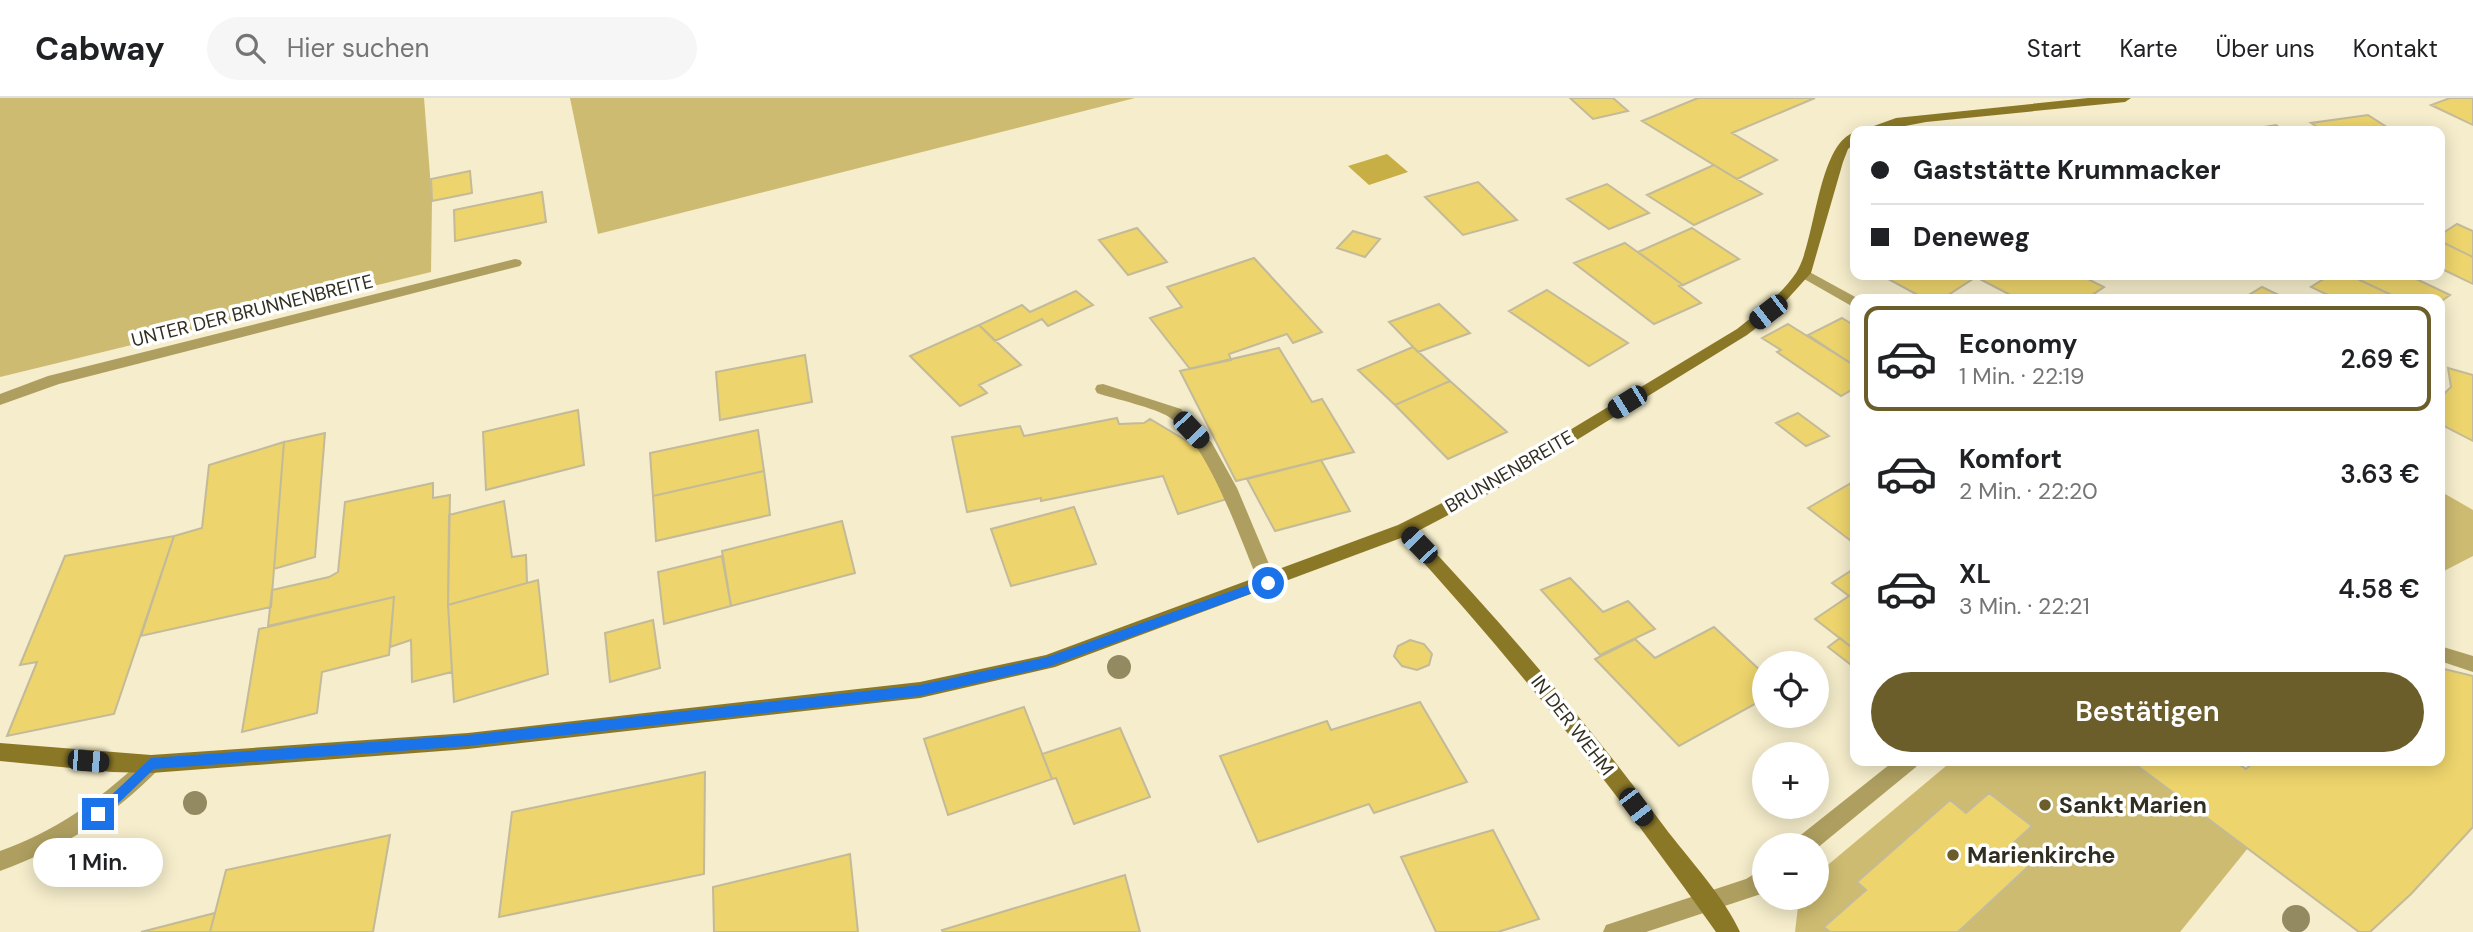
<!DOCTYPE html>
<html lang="de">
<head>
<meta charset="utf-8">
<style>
	:root { --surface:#fff; --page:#f6f6f6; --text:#202124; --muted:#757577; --line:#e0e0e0; --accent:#6b5e2b }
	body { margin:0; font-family:"DM Sans",sans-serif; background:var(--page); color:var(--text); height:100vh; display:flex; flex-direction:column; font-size:26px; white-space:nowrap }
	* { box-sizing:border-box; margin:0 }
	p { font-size:23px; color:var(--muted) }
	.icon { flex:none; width:38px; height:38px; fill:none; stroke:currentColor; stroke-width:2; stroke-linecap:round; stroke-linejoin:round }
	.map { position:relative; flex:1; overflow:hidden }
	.details { position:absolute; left:1850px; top:196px; width:595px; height:472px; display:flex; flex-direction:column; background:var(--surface); border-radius:14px; box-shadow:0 4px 18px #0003 }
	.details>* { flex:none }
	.guide { position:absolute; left:1850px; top:28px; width:595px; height:154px; border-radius:14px; box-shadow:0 4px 18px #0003; display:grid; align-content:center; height:154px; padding:0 21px; background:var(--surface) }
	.buttons { position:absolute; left:1752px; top:553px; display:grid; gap:14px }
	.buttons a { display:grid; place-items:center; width:77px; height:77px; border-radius:50%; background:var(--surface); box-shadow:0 4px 18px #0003; font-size:35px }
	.end { position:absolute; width:32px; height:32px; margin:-16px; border:9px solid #1a73e8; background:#fff; box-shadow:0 0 0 4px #fff }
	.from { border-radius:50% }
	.bubble { position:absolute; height:49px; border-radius:24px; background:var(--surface); box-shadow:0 4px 18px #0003; font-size:23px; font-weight:600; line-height:49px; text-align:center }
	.car { position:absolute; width:21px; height:42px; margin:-21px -10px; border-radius:9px; box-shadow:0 0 5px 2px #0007; background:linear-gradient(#222 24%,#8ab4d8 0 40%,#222 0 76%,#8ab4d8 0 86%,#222 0) }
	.guide b { display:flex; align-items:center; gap:24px; height:66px; font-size:26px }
	.guide b+b { border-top:2px solid var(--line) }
	.guide i { width:18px; height:18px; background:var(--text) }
	ul { padding:12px 0 0; list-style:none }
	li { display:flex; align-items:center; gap:21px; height:105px; margin:0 14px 10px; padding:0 7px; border:4px solid transparent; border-radius:14px }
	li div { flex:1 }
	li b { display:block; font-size:26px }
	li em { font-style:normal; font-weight:600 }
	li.selected { border-color:var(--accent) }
	li>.icon { width:63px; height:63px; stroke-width:1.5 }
	.cta { display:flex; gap:14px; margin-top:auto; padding:14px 21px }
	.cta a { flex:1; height:80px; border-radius:42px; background:var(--accent); color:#fff; font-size:28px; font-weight:600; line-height:80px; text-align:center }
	header { display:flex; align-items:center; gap:42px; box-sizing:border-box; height:98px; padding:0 35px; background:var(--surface); border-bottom:2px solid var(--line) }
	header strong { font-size:33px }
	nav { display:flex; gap:38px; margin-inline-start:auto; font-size:24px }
	.search { width:490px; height:63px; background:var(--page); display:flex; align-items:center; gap:18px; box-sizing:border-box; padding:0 24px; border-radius:38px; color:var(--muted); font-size:26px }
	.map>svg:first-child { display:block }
	.green { fill:#cdbb71 }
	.water { fill:#c7af45 }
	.building { fill:#edd46c; stroke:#c2ba99; stroke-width:2 }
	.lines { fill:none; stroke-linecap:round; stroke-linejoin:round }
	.lane { fill:#ae9f60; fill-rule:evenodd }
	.street { fill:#ae9f60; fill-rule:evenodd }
	.secondary { fill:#8b7827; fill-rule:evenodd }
	.tree { fill:#938a61 }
	.route { fill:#1a73e8 }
	.poi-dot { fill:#6b5e2b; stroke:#fff; stroke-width:2.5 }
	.labels { text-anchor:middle; stroke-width:7; stroke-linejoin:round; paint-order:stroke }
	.street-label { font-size:19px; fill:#322f22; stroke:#fff }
	.near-poi-label { font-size:23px; font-weight:bold; fill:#322f22; stroke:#fff; text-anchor:start }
</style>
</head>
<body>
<header>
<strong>Cabway</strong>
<div class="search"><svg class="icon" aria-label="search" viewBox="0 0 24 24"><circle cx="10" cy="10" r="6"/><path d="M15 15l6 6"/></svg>Hier suchen</div>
<nav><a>Start</a><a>Karte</a><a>Über uns</a><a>Kontakt</a></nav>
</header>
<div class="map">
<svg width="2473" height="834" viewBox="0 0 2473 834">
	<rect width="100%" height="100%" fill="#f5edcb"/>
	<path class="green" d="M 0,0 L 424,0 L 432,103 L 431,174 L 0,279 Z
		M 570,0 L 1135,0 L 598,136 Z
		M 2440,393 L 2473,412 L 2473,458 L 2440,475 Z
		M 1952,663 L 2131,663 L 2248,750 L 2180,834 L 1795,834 L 1799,800 L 1816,800 L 1817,776 Z"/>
	<path class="water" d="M 1387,56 L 1408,74 L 1369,87 L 1348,68 Z"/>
	<path class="building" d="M 1570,0 L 1613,0 L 1628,13 L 1593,21 Z
		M 1698,0 L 1815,0 L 1732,35 L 1777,62 L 1737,81 L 1642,23 Z
		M 2450,0 L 2473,0 L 2473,27 L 2431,7 Z
		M 2368,17 L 2393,33 L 2323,33 L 2311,25 Z
		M 2276,27 L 2285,33 L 2239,33 Z
		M 1714,67 L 1762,96 L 1694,127 L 1647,97 Z
		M 470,73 L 472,95 L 432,103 L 431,81 Z
		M 1478,84 L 1517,122 L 1463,137 L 1425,99 Z
		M 1607,86 L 1649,115 L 1609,131 L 1567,101 Z
		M 542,94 L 546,124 L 455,143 L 454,112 Z
		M 2457,126 L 2473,133 L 2473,159 L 2440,143 L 2440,137 Z
		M 1137,130 L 1167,164 L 1128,177 L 1099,142 Z
		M 1692,130 L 1739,161 L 1683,187 L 1638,154 Z
		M 1353,133 L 1380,141 L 1365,159 L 1337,150 Z
		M 2440,143 L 2473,159 L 2473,186 L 2440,170 Z
		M 1625,145 L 1683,187 L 1679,188 L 1701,205 L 1654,226 L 1574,165 Z
		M 1254,160 L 1322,234 L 1293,245 L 1287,236 L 1229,256 L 1231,262 L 1190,271 L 1150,220 L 1182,209 L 1167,189 Z
		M 1881,177 L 2080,177 L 2104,189 L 2086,201 L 2018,201 L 1976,179 L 1942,201 L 1925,201 Z
		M 2330,177 L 2349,177 L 2400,201 L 2336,201 L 2311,189 Z
		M 2349,177 L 2408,177 L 2450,197 L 2440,204 L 2440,201 L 2400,201 Z
		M 2262,189 L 2287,201 L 2242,201 Z
		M 1547,192 L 1628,245 L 1589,268 L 1509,213 Z
		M 1076,193 L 1093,207 L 1048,228 L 1042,221 L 995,243 L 979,227 L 1022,207 L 1030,214 Z
		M 1439,206 L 1470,235 L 1418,254 L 1389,224 Z
		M 1842,220 L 1855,228 L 1855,268 L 1808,237 Z
		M 1788,226 L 1855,268 L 1855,290 L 1841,298 L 1777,254 L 1781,252 L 1762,240 Z
		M 979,227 L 1021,267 L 979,287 L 987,295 L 960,308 L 910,258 Z
		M 1413,249 L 1450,283 L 1395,307 L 1358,272 Z
		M 1279,250 L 1312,304 L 1322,301 L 1354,354 L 1236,383 L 1180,273 Z
		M 805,257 L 812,304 L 720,322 L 716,274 Z
		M 2448,270 L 2473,277 L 2473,343 L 2440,326 L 2440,300 L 2451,289 Z
		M 1450,283 L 1507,334 L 1448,361 L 1395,307 Z
		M 578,312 L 584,367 L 486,392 L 483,334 Z
		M 1798,315 L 1829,338 L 1806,348 L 1776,325 Z
		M 1117,320 L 1119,326 L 1144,325 L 1150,321 L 1200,351 L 1227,401 L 1178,416 L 1163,378 L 1041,403 L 1041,400 L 967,414 L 952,339 L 1020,328 L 1024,338 Z
		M 758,332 L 764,373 L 653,398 L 650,355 Z
		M 325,335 L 315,459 L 274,471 L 284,344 Z
		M 284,344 L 271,509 L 141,538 L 174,438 L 202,430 L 209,367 Z
		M 1321,362 L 1350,413 L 1275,433 L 1247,381 Z
		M 764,373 L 770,417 L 656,443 L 653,398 Z
		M 1853,384 L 1855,385 L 1855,446 L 1808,410 Z
		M 433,385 L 433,400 L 450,397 L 448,507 L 452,574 L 412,584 L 411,542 L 390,549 L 394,499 L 268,528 L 272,492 L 329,479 L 338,474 L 345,404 Z
		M 504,403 L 512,459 L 526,457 L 527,485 L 448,507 L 449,417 Z
		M 1074,409 L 1096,466 L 1011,488 L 991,431 Z
		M 842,423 L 855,475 L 731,508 L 722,453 Z
		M 174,438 L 114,616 L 7,638 L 37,564 L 20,567 L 65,458 Z
		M 722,458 L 731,508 L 664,526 L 658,474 Z
		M 1852,472 L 1855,474 L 1855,494 L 1849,498 L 1832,485 Z
		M 1570,480 L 1603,514 L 1628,503 L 1655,531 L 1600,557 L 1541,492 Z
		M 538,482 L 548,576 L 454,604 L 448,507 Z
		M 1855,494 L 1855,552 L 1815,521 Z
		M 394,499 L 389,557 L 322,574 L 317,615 L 242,634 L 259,531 Z
		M 653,522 L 660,570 L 610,584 L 605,535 Z
		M 1714,529 L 1764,576 L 1764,601 L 1679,648 L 1595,561 L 1635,541 L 1655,560 Z
		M 1840,540 L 1855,552 L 1855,570 L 1828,549 Z
		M 1410,542 L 1424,546 L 1432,556 L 1429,567 L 1417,572 L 1402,568 L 1394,558 L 1398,548 Z
		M 2440,570 L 2473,578 L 2473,729 L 2411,796 L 2370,834 L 2359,834 L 2131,663 L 2234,663 L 2246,671 L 2255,663 L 2440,663 Z
		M 1420,604 L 1467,684 L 1374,715 L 1369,706 L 1258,744 L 1220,658 L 1327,623 L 1331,632 Z
		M 1024,609 L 1052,681 L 948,717 L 924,641 Z
		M 1120,630 L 1150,699 L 1074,726 L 1056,680 L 1052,681 L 1042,656 Z
		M 705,674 L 704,776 L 499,819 L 512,714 Z
		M 1989,695 L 2032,728 L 2009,749 L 2031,766 L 1958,834 L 1830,834 L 1824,829 L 1866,792 L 1857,784 L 1950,702 L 1966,715 Z
		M 1493,732 L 1539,821 L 1498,834 L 1436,834 L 1401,759 Z
		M 390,737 L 373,834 L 210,834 L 226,772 Z
		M 850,756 L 858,834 L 714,834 L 713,789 Z
		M 1125,777 L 1140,834 L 943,834 L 942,832 Z
		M 215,815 L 210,834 L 141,834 Z"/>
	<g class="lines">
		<path class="lane" d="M 1103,286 L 1181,311 L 1212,345 L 1237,390 L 1277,485 L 1274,490 L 1262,490 L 1259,485 C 1240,441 1209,346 1169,319 C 1156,310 1115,301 1097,295 L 1095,291 L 1097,287 Z"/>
		<path class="street" d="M 515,161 L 520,162 L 522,165 L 520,168 L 59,286 L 0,307 L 0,296 L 48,278 Z
			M 1804,171 L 1859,201 L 1855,201 L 1855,210 L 1799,178 L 1797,175 Z
			M 2440,548 L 2473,558 L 2473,574 L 2440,563 Z
			M 151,657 L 158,660 L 161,666 L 158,672 C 109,721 65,749 0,773 L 0,753 C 56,733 101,701 144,660 Z
			M 1894,663 L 1919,663 L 1916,669 L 1816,751 L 1816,747 L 1794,747 L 1797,740 Z
			M 1764,770 L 1764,793 L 1761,796 L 1646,834 L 1603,834 L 1606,827 L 1746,781 Z"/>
		<path class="secondary" d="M 2088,0 L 2131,0 L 2125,4 L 1926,24 L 1879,33 L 1860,33 L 1896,20 Z
			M 1855,34 L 1855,45 L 1848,51 L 1843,64 L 1811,175 L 1773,217 L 1747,237 L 1494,393 L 1416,434 C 1506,529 1591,629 1669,735 C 1691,763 1726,802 1740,834 L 1716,834 C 1618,696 1516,564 1401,440 L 1055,569 L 920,600 L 468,651 L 151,675 L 112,674 L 0,663 L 0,645 L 151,657 L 468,635 L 920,584 L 1046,557 L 1398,427 L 1482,385 L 1737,231 C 1757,215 1781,197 1796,175 C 1816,145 1817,46 1855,34 Z"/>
	</g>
	<g class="tree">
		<circle cx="1119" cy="569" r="12"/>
		<circle cx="195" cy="705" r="12"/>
		<circle cx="2296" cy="821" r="14"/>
	</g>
	<path class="route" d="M 1268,480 L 1273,485 L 1272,488 L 1048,569 L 920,598 L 468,648 L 154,671 L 103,720 L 93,720 L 91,716 L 151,660 L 468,637 L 920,587 L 1047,559 Z"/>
	<g class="poi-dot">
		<circle cx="2045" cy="707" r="7"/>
		<circle cx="1953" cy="757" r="7"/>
	</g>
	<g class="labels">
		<g class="street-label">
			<text transform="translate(252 212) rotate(-14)" y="7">UNTER DER BRUNNENBREITE</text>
			<text transform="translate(1509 373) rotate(-30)" y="7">BRUNNENBREITE</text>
			<text transform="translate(1573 627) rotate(52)" y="7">IN DER WEHM</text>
		</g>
		<g class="near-poi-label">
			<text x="2059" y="715">Sankt Marien</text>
			<text x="1967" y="765">Marienkirche</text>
		</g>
	</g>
</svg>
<div class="buttons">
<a><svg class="icon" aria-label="locate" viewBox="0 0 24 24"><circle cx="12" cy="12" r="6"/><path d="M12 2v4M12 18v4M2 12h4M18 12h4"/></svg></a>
<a>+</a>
<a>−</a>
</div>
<i class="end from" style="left:1268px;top:485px"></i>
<i class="end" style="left:98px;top:716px"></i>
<div class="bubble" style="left:33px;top:740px;width:130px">1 Min.</div>
<i class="car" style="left:1768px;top:214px;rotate:232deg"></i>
<i class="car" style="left:1627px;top:304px;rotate:238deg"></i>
<i class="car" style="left:1191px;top:332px;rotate:137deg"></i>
<i class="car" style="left:1419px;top:447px;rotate:316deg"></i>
<i class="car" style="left:88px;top:663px;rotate:95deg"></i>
<i class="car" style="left:1636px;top:709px;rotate:143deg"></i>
<div class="guide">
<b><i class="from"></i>Gaststätte Krummacker</b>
<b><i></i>Deneweg</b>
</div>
<section class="details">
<ul>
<li class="selected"><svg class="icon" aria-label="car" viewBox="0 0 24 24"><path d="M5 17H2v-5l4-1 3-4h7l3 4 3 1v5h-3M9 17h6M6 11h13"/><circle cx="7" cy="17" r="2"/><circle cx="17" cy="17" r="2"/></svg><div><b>Economy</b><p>1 Min. · 22:19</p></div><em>2.69 €</em></li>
<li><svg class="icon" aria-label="car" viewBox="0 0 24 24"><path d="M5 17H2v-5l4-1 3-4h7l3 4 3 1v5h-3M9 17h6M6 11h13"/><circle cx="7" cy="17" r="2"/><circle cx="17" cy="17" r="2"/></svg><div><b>Komfort</b><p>2 Min. · 22:20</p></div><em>3.63 €</em></li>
<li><svg class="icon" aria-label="car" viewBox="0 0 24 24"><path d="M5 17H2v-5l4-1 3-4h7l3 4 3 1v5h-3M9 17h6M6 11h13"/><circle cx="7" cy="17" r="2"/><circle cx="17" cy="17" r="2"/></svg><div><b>XL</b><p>3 Min. · 22:21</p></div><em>4.58 €</em></li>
</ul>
<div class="cta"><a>Bestätigen</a></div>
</section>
</div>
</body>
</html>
